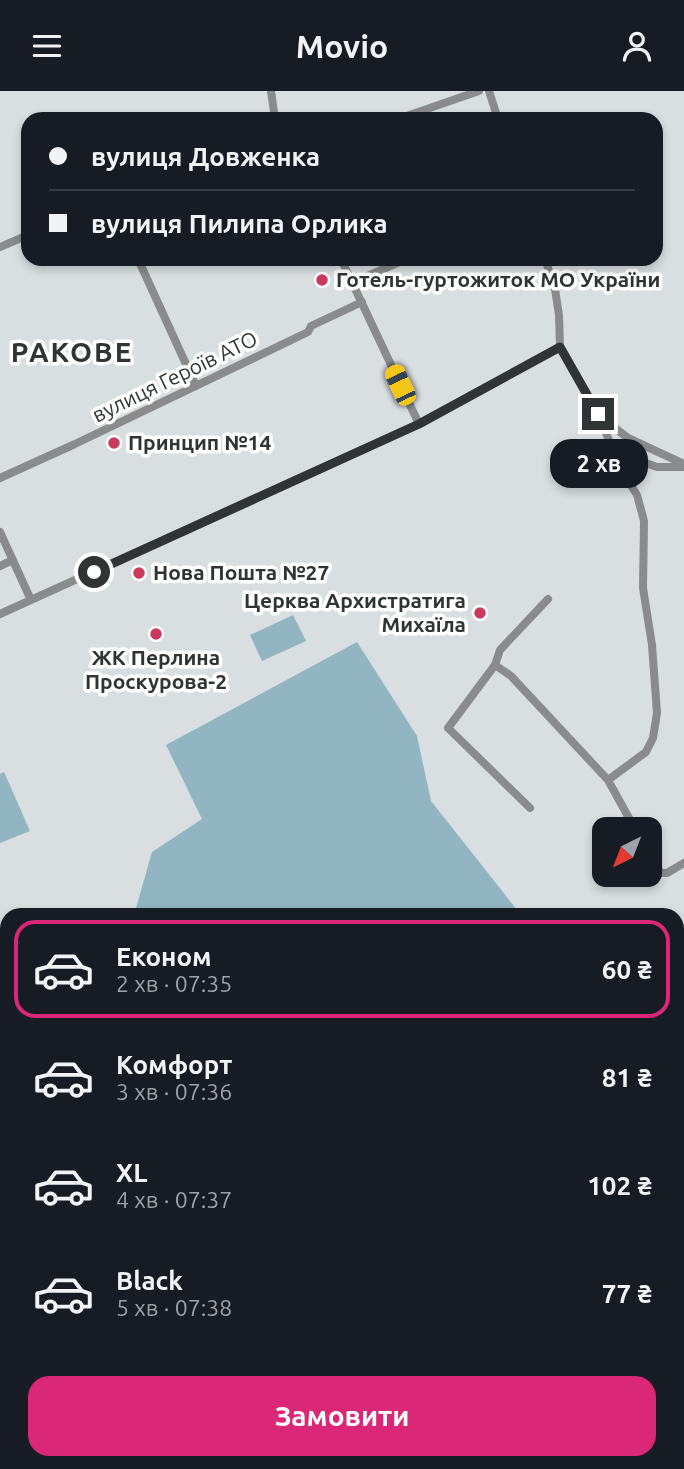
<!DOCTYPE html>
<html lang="uk">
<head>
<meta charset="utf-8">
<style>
	:root { --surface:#171b24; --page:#242831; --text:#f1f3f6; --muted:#9ea1a6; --line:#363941; --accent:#db2777 }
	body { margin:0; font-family:Ubuntu,sans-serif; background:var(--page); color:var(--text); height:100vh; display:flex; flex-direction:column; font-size:26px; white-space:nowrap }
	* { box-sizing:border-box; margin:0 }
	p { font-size:23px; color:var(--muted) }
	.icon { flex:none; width:38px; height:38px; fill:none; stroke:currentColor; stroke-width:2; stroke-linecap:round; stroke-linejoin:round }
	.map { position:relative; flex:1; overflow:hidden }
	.panel { position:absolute; left:0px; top:817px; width:684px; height:562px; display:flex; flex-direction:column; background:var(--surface); border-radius:21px 21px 0 0; box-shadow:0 4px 10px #0003 }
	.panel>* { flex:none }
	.hud { position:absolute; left:21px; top:21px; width:642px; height:154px; border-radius:21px; box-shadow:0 4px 10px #0003; display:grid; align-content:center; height:154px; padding:0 28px; background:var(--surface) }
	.needle { width:46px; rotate:222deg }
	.controls { position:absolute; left:592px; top:726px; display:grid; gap:14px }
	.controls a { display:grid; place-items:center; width:70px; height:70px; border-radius:14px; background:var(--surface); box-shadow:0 4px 10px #0003; font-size:35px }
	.end { position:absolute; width:32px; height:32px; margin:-16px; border:9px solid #313434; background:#fff; box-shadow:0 0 0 4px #fff }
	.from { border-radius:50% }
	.bubble { position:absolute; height:49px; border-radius:21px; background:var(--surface); box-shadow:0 4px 10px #0003; font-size:23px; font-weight:700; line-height:49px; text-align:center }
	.car { position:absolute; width:21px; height:42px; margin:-21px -10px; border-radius:9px; box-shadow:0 0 5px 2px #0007; background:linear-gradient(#f5c518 24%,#345 0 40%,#f5c518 0 76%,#345 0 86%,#f5c518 0) }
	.hud b { display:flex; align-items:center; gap:24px; height:66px; font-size:26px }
	.hud b+b { border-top:2px solid var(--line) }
	.hud i { width:18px; height:18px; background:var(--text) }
	ul { padding:12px 0 0; list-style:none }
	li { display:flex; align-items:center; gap:21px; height:98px; margin:0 14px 10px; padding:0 14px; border:4px solid transparent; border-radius:21px }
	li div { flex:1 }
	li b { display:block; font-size:26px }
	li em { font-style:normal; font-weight:700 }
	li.active { border-color:var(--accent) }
	li>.icon { width:63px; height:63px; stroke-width:1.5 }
	.cta { display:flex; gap:14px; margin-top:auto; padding:14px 28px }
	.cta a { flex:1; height:80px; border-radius:21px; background:var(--accent); color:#fff; font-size:28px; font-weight:700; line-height:80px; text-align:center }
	header { display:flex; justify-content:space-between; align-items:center; height:91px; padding:0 28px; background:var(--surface); font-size:32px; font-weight:700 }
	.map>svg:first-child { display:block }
	.green { fill:#91b5c1 }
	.forest { fill:#77a4b3 }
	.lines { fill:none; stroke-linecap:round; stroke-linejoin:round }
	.river { stroke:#5f8b9a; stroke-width:10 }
	.minor { stroke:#898b8c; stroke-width:8 }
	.route { stroke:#313434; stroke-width:9 }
	.poi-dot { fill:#c93a5d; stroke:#fff; stroke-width:2.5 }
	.labels { text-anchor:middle; stroke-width:7; stroke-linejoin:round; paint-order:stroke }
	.poi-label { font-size:21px; font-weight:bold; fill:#313434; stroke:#fff; text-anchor:start }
	.street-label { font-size:21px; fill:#313434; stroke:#fff }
	.district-label { font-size:28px; font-weight:bold; letter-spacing:2px; fill:#313434; stroke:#fff }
</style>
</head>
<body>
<header><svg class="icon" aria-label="menu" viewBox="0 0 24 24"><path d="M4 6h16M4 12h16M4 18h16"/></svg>Movio<svg class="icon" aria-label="person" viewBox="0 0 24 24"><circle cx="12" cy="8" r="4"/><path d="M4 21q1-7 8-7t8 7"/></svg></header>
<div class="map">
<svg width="684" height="1378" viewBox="0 0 684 1378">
	<rect width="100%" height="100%" fill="#d9dfe1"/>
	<path class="green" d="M 293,524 L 306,550 L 262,570 L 250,544 Z
		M 357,551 L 417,645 L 431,710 L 521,824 L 134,824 L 152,761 L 202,728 L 166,654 Z
		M 4,681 L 30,740 L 0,752 L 0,683 Z
		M 677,912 L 684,913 L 684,1240 L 677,1236 Z"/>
	<path class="forest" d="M 0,1082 L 7,1090 L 7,1177 L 0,1184 Z
		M 677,1108 L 684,1111 L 684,1224 L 677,1221 Z"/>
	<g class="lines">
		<path class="river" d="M 677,1101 L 684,1104"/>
		<path class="minor" d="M 271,0 L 275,28
			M 489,0 L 498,28
			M 398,28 L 479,0
			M 0,156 L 28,144
			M 138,168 L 196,295
			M 341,168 L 419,333
			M 545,168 L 555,198 L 559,224 L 560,256 L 598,323 L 622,380 L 637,404 L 644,430 L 643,497 L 652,554 L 657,622 L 653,647 L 646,661 L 608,689 L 635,738
			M 352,192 L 406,168
			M 602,327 L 628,347 L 684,373
			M 615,361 L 657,376 L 684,376
			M 0,387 L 75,353 L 308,241 L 311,235 L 362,211
			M 0,441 L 31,509
			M 0,475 L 13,469
			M 0,523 L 419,333 L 560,256
			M 495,574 L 511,585 L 608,689
			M 530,717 L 448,637 L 495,574 L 500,559 L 548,508
			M 649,765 L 661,782 L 667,782 L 684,772
			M 0,1078 L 7,1086
			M 0,1205 L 7,1214
			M 677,1268 L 684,1266
			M 0,1316 L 7,1314
			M 677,1340 L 684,1345
			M 5,1349 L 7,1353
			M 16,1372 L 19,1378
			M 124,1372 L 128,1378
			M 397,1372 L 406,1378
			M 565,1372 L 574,1378
			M 420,1378 L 424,1372
			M 651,1378 L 655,1372"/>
	</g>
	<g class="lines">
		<path class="route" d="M 94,481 L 419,333 L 560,256 L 598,323"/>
	</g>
	<g class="poi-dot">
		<circle cx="322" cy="189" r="7"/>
		<circle cx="114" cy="352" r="7"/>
		<circle cx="139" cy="482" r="7"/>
		<circle cx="480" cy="522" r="7"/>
		<circle cx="156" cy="543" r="7"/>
	</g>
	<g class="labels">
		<g class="poi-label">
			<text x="336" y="196">Готель-гуртожиток МО України</text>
			<text x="128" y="359">Принцип №14</text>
			<text x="153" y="489">Нова Пошта №27</text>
			<text x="466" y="517" text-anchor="end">Церква Архистратига<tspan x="466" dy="24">Михаїла</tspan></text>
			<text x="156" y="574" text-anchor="middle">ЖК Перлина<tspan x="156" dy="24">Проскурова-2</tspan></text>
		</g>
		<g class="street-label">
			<text transform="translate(175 286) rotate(-26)" y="7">вулиця Героїв АТО</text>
		</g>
		<g class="district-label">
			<text x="72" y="271">РАКОВЕ</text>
		</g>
	</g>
</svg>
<div class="controls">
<a><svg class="needle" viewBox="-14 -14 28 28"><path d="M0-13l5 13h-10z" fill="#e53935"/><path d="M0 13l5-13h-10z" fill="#9ea1a6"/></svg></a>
</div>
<i class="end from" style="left:94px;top:481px"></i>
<i class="end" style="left:598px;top:323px"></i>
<div class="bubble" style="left:550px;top:348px;width:98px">2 хв</div>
<i class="car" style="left:400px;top:294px;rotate:335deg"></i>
<div class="hud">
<b><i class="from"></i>вулиця Довженка</b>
<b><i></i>вулиця Пилипа Орлика</b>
</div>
<section class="panel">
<ul>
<li class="active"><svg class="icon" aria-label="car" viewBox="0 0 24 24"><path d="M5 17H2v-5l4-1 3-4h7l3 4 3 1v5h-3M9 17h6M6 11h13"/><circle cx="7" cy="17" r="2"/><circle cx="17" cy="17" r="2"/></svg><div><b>Економ</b><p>2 хв · 07:35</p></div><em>60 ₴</em></li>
<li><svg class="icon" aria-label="car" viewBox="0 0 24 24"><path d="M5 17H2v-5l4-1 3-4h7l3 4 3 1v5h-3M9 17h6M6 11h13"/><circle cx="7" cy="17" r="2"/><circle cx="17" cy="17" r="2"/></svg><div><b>Комфорт</b><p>3 хв · 07:36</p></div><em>81 ₴</em></li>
<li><svg class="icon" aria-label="car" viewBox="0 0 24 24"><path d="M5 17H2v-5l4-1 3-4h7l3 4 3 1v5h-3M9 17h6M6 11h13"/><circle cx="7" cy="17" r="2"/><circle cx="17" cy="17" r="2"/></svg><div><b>XL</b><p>4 хв · 07:37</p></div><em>102 ₴</em></li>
<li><svg class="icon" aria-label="car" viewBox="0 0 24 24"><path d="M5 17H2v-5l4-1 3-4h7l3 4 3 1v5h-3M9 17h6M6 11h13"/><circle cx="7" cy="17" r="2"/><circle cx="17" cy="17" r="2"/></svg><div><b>Black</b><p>5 хв · 07:38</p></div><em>77 ₴</em></li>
</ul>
<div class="cta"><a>Замовити</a></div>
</section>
</div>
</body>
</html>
